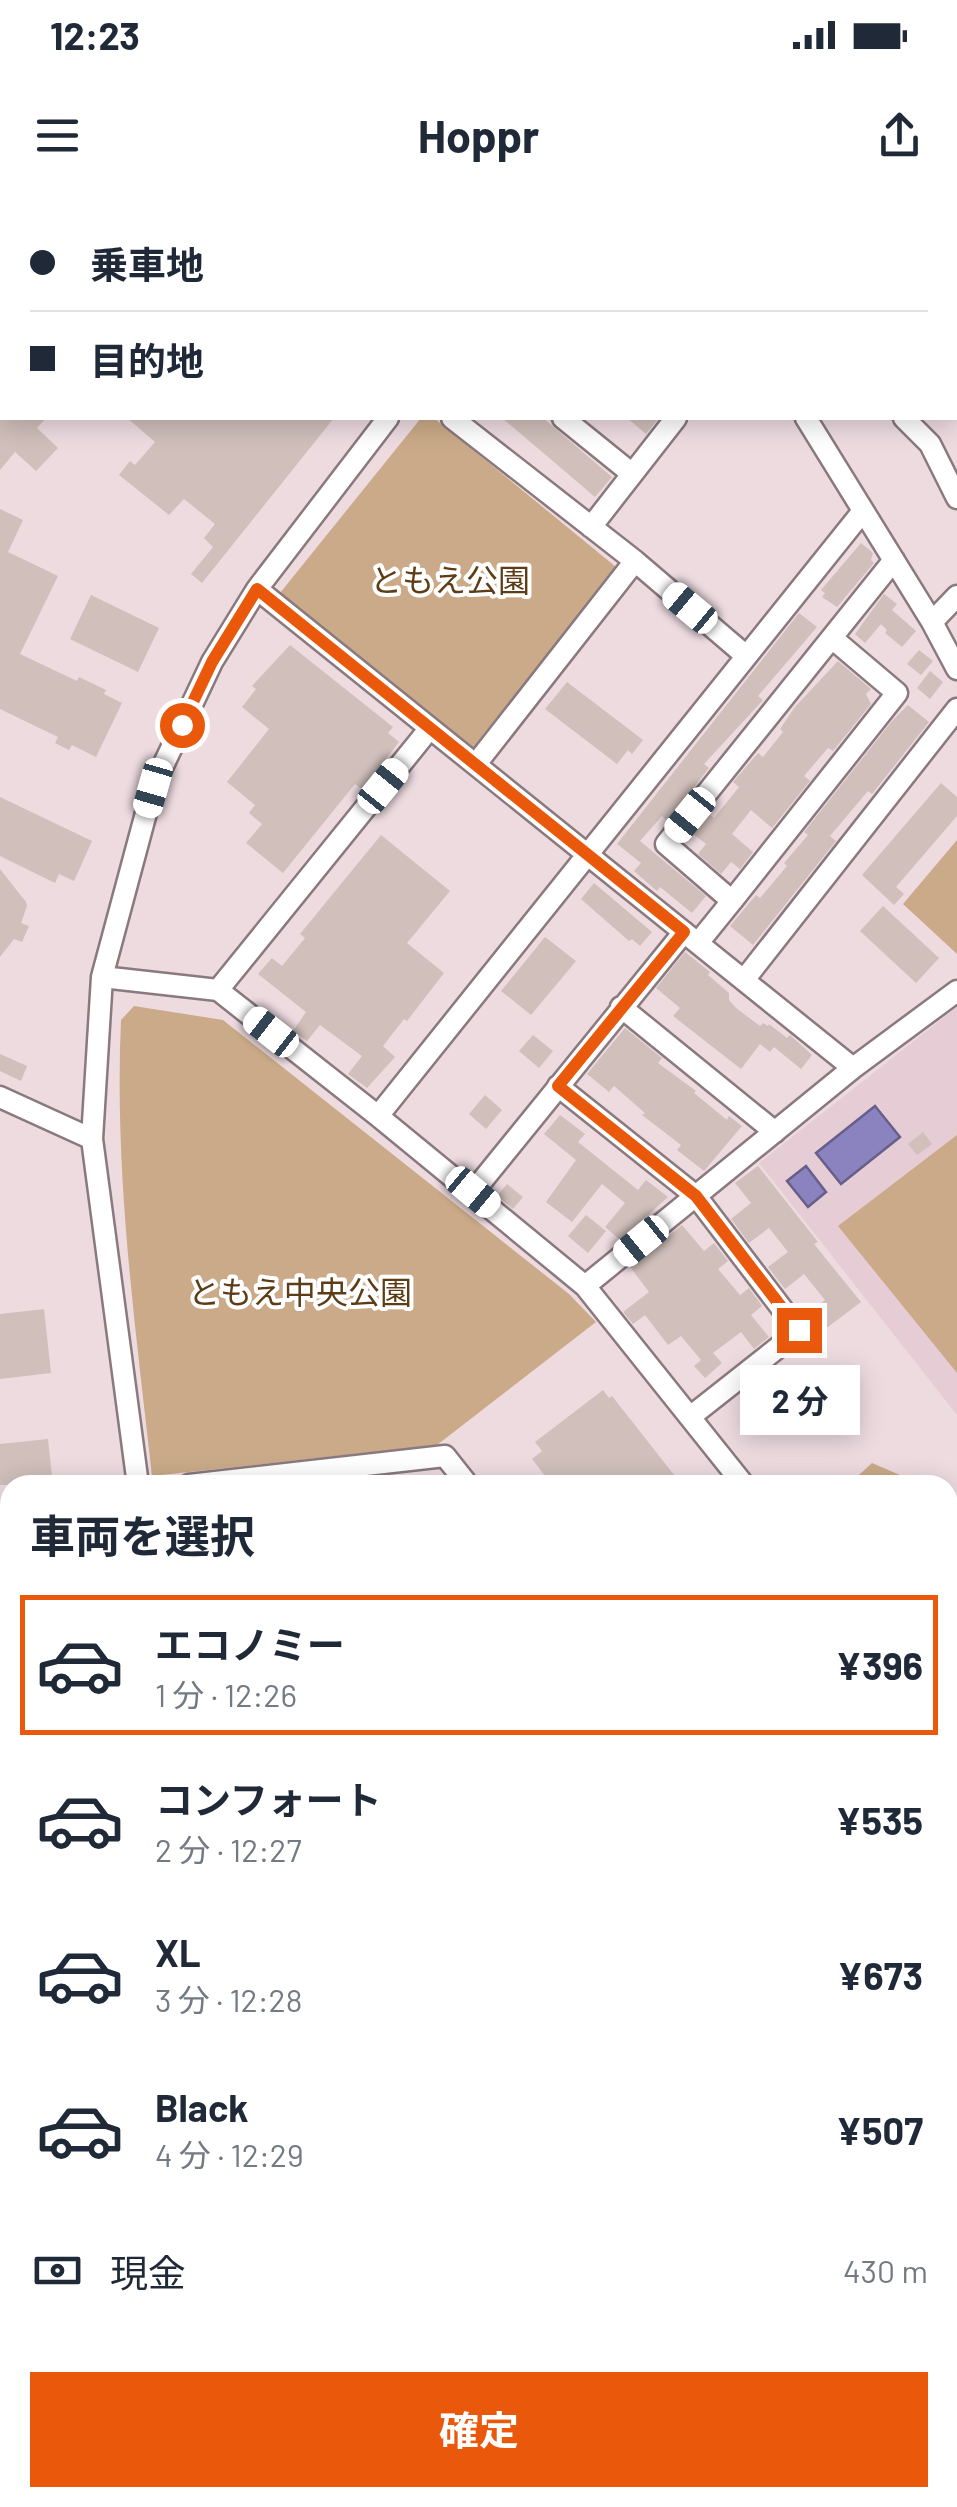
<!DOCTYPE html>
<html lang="ja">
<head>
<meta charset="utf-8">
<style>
	:root { --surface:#fff; --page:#f6f6f7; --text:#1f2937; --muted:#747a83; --line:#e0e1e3; --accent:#ea580c }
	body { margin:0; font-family:Barlow,"Noto Sans JP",sans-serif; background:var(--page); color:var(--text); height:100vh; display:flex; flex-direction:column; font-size:38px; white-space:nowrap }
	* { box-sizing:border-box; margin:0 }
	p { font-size:32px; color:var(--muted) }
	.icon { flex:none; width:55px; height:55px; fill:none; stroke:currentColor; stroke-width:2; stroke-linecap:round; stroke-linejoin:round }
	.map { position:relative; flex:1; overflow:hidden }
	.panel { position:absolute; left:0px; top:1275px; width:958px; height:1032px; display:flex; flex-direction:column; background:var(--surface); border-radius:30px 30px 0 0; box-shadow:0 5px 25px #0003 }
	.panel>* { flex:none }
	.hud { position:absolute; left:0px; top:0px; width:958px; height:220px; box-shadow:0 5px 25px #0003; display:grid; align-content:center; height:220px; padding:0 30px; background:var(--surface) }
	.end { position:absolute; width:45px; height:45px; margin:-22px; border:12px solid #ea580c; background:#fff; box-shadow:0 0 0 5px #fff }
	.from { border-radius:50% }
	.bubble { position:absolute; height:70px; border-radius:0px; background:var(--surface); box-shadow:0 5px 25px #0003; font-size:32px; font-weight:700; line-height:70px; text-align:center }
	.car { position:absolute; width:30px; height:60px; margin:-30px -15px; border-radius:12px; box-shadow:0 0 8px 2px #0007; background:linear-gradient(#fff 24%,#345 0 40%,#fff 0 76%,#345 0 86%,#fff 0) }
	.hud b { display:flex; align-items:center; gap:35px; height:95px; font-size:38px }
	.hud b+b { border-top:2px solid var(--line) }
	.hud i { width:25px; height:25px; background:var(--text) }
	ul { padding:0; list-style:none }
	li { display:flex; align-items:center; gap:30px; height:140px; margin:0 20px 15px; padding:0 10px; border:5px solid transparent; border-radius:0px }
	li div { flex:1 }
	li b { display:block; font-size:38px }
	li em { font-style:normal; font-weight:700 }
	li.active { border-color:var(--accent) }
	li>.icon { width:90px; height:90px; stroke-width:1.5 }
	h2 { padding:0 30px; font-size:45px; line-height:120px }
	.pay { display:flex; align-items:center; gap:25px; height:110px; padding:0 30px; font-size:38px }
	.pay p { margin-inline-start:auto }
	.cta { display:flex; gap:20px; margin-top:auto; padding:20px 30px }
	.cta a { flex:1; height:115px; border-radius:0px; background:var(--accent); color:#fff; font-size:40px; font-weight:700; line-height:115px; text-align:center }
	.status { display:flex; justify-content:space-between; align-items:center; height:70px; padding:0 50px; background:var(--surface); direction:ltr }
	.status svg { height:28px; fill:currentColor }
	header { display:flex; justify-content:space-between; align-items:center; height:130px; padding:0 30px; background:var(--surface); font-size:45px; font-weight:700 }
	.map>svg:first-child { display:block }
	.built { fill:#e6ccd4 }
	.green { fill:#caaa88 }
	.water { fill:#8a83bf; stroke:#665f8a; stroke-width:2.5 }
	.building { fill:#d0bfbb }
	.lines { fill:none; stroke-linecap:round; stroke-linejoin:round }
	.minor-casing { stroke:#8a797e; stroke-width:25 }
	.minor { stroke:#fff; stroke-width:20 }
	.route { stroke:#ea580c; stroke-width:12 }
	.labels { text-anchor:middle; stroke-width:8; stroke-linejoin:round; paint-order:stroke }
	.park-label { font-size:32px; fill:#5e3d16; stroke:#fff }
</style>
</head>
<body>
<div class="status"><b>12:23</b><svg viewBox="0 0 49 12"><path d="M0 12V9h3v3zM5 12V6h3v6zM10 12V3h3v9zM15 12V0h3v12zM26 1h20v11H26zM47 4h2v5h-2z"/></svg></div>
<header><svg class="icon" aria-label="menu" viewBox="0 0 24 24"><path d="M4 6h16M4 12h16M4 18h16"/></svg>Hoppr<svg class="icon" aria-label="share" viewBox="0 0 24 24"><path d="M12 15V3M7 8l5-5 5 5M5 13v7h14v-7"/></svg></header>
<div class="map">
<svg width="957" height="2307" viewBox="0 0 957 2307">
	<rect width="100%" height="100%" fill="#eddbe0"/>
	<path class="built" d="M 957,807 L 957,1215 L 759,963 Z"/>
	<path class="green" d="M 839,0 L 957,0 L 957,173 L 955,2 Z
		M 421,218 L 434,218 L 616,367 L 476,551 L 280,393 Z
		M 957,640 L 957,754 L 903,704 Z
		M 134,806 L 223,820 L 569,1094 L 596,1122 L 437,1245 L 152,1276 C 135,1124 114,973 121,820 Z
		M 957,935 L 957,1173 L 838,1026 Z
		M 872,1263 L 923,1285 L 848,1285 Z
		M 948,1296 L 957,1300 L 957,1488 L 948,1470 Z
		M 957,1651 L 957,1845 L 948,1850 L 948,1661 Z"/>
	<path class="water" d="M 875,906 L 900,937 L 841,984 L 816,953 Z
		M 806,966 L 826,992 L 808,1007 L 787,981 Z"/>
	<path class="building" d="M 0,218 L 46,218 L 37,228 L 58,248 L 36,271 L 15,252 L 0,270 Z
		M 127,218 L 334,218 L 202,383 L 191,374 L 213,347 L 204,338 L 215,324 L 184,299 L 169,315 L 119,275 L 130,261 L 135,265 L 155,242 Z
		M 502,218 L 543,218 L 612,277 L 595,297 Z
		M 627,218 L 659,218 L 646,234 Z
		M 0,309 L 23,320 L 8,352 L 58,376 L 20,454 L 77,481 L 79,477 L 106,490 L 104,494 L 122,503 L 96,557 L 72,545 L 69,550 L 55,543 L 58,537 L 0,509 Z
		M 861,343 L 873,353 L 871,360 L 874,363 L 837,407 L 822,397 L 825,393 L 821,390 Z
		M 884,394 L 897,404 L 892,410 L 916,431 L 902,447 L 885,433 L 887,430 L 881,424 L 865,443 L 855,434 Z
		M 91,395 L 159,428 L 138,472 L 70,439 Z
		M 799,413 L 817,427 L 758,496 L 763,500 L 704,564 L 709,568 L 667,621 L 662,616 L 640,641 L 706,696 L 692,713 L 660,687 L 657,691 L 634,671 L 641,663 L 617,644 Z
		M 290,445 L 393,527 L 388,533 L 399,542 L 362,589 L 355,584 L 283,673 L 246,643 L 262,624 L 249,613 L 255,605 L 227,582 L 269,529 L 242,507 L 256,489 L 252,486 Z
		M 919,450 L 933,461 L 921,475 L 907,464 Z
		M 838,461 L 871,489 L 866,494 L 871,504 L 833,551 L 828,548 L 804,576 L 810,581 L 772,628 L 751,610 L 732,634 L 753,652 L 740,669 L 731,662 L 721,674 L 698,654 L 706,644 L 692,633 L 708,613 L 714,618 L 739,587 L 733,582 L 758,553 L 763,557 L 783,532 L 780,529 L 795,507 Z
		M 930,471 L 943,482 L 930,499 L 917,488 Z
		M 567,482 L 643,540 L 632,554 L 628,550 L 617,564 L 545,509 Z
		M 908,505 L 929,522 L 872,594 L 868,591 L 830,636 L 836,641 L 753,745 L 730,726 L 756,695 L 760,698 L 787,666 L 784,663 L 808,635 L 804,632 L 892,521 Z
		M 941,583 L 957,597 L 957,616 L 896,687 L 904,694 L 894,705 L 862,675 Z
		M 0,597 L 92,641 L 74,681 L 59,674 L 55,683 L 0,656 Z
		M 381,635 L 450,691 L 407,743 L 444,773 L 407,821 L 404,819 L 383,846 L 395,857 L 367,888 L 348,874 L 362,856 L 320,825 L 307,841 L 293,831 L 306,812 L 258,774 L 272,758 L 282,766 L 305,738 L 300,734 Z
		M 0,669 L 26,702 L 27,706 L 21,723 L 29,726 L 22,742 L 14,739 L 0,757 Z
		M 594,683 L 652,732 L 640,746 L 632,739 L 629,741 L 581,699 Z
		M 883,706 L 939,758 L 916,783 L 860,731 Z
		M 545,737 L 576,761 L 531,815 L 501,791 Z
		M 685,752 L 710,772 L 708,775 L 729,793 L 729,800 L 736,808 L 760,826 L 763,823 L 768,826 L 769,824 L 787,838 L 790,835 L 812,855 L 801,869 L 774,847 L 770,852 L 760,844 L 741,869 L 673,816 L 680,808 L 656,788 Z
		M 625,828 L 662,858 L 658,863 L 696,891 L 694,893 L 727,920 L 729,916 L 742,926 L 704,971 L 677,950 L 681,945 L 642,915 L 645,913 L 614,886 L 609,892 L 587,874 Z
		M 533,835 L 553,851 L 539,868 L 519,851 Z
		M 0,854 L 27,866 L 21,881 L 0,871 Z
		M 485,895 L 502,910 L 486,929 L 469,914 Z
		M 560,915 L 585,934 L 578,942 L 638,990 L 646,980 L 668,997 L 620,1040 L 605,1027 L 625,1003 L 602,984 L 572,1022 L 546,1002 L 576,960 L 544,934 Z
		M 923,932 L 932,944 L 917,955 L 908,944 Z
		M 758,966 L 818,1042 L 814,1044 L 861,1102 L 820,1133 L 806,1115 L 825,1100 L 804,1074 L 785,1089 L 768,1067 L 788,1052 L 769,1028 L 749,1043 L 731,1019 L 751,1003 L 735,983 Z
		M 507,984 L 523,997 L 513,1009 L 497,996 Z
		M 586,1015 L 606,1031 L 588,1053 L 568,1036 Z
		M 682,1025 L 704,1051 L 714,1043 L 728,1061 L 718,1069 L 740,1095 L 749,1088 L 762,1106 L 751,1115 L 769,1137 L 754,1149 L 741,1132 L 713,1153 L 722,1163 L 705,1178 L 694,1166 L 701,1160 L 681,1136 L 668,1145 L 645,1115 L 633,1124 L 623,1112 L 649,1092 L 630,1067 Z
		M 44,1109 L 51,1173 L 0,1179 L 0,1114 Z
		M 603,1190 L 609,1198 L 612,1196 L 682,1285 L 552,1285 L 532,1259 L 542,1251 L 535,1242 Z
		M 48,1239 L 53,1285 L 0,1285 L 0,1244 Z"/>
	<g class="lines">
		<g class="minor-casing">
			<path id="minor" d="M 180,0 L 183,2
				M 801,0 L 802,2
				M 556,2 L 558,0
				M 658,2 L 660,0
				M 452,218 L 635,361 L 745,455
				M 563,218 L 631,273
				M 806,218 L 932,422 L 957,469
				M 904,218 L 930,244 L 957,298
				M 591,327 L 676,218
				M 257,389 L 853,868
				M 932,422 L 957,396
				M 476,564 L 635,361
				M 732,701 L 897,493 L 832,438
				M 698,743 L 732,701 L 666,644 L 894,360
				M 102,777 L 218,790 L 378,916 L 585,1086 L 744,1285
				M 744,780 L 957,509
				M 218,790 L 430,528
				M 621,807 L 775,932
				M 558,886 L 696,996 L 799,1131 L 690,1217
				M 0,897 L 92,939
				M 378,916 L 863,311
				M 473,992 L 684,732
				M 585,1086 L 853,868 L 957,791
				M 138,1285 L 92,939 L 102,777 L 153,587 L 212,462 L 257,389 L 388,218
				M 189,1285 L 445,1256 L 468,1285
				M 0,1986 L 10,1985
				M 901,2298 L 910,2307
				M 236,2307 L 236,2298"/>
		</g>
		<use href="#minor" class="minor"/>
	</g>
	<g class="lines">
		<path class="route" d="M 182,525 L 212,462 L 257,389 L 684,732 L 558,886 L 696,996 L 799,1130"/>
	</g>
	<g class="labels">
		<g class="park-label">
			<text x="450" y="392">ともえ公園</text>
			<text x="300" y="1104">ともえ中央公園</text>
		</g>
	</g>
</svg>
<i class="end from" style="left:182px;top:525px"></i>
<i class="end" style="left:799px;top:1130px"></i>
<div class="bubble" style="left:740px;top:1165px;width:120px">2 分</div>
<i class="car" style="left:690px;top:408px;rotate:310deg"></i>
<i class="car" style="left:383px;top:586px;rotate:39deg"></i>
<i class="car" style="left:153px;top:588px;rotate:196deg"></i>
<i class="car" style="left:690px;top:615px;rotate:219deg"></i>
<i class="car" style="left:271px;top:832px;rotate:308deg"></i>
<i class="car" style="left:473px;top:992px;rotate:130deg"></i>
<i class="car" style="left:641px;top:1041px;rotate:231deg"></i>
<div class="hud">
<b><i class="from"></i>乗車地</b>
<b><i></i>目的地</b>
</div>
<section class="panel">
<h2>車両を選択</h2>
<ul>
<li class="active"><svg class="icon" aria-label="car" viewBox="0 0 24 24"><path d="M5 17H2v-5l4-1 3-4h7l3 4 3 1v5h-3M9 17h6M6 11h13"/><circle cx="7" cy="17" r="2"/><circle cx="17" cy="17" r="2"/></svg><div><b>エコノミー</b><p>1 分 · 12:26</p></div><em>¥396</em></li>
<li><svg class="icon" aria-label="car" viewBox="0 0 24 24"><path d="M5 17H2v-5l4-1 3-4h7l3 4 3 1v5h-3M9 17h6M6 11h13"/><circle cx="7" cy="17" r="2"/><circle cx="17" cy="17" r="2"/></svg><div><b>コンフォート</b><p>2 分 · 12:27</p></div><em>¥535</em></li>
<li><svg class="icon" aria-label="car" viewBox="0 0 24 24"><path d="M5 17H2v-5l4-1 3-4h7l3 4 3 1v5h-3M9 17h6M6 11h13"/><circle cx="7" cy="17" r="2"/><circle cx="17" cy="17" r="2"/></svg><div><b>XL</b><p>3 分 · 12:28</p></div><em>¥673</em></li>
<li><svg class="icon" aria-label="car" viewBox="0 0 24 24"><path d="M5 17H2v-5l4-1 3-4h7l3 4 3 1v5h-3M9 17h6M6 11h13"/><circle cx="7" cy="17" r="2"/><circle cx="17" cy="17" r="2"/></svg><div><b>Black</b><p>4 分 · 12:29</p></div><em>¥507</em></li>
</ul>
<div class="pay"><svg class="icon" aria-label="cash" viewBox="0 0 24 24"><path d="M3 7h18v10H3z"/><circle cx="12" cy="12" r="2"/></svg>現金<p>430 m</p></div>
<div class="cta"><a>確定</a></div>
</section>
</div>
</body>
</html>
